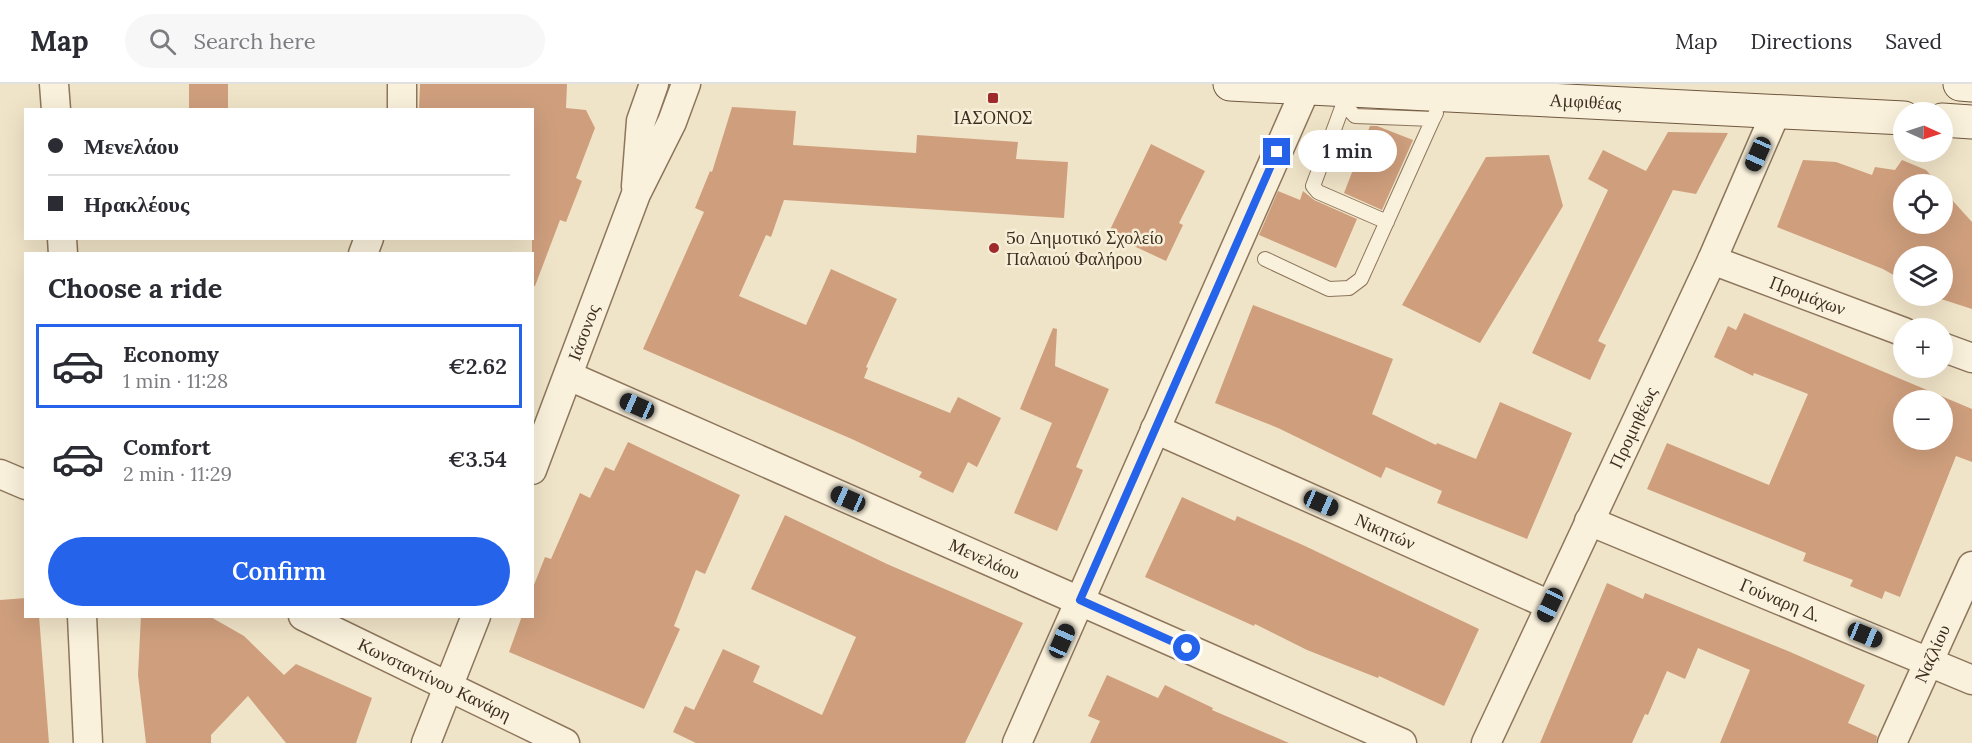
<!DOCTYPE html>
<html lang="en">
<head>
<meta charset="utf-8">
<style>
	:root { --surface:#fff; --page:#f7f7f7; --text:#2b2b33; --muted:#7c7c81; --line:#e1e1e2; --accent:#2563eb }
	body { margin:0; font-family:Lora,serif; background:var(--page); color:var(--text); height:100vh; display:flex; flex-direction:column; font-size:22px; white-space:nowrap }
	* { box-sizing:border-box; margin:0 }
	p { font-size:20px; color:var(--muted) }
	.icon { flex:none; width:33px; height:33px; fill:none; stroke:currentColor; stroke-width:2; stroke-linecap:round; stroke-linejoin:round }
	.map { position:relative; flex:1; overflow:hidden }
	.details { position:absolute; left:24px; top:168px; width:510px; height:366px; display:flex; flex-direction:column; background:var(--surface); border-radius:0px; box-shadow:0 6px 24px #0002 }
	.details>* { flex:none }
	.guide { position:absolute; left:24px; top:24px; width:510px; height:132px; border-radius:0px; box-shadow:0 6px 24px #0002; display:grid; align-content:center; height:132px; padding:0 24px; background:var(--surface) }
	.needle { width:39px; rotate:93deg }
	.controls { position:absolute; left:1893px; top:18px; display:grid; gap:12px }
	.controls a { display:grid; place-items:center; width:60px; height:60px; border-radius:50%; background:var(--surface); box-shadow:0 6px 24px #0002; font-size:30px }
	.end { position:absolute; width:27px; height:27px; margin:-14px; border:8px solid #2563eb; background:#fff; box-shadow:0 0 0 3px #fff }
	.from { border-radius:50% }
	.bubble { position:absolute; height:42px; border-radius:21px; background:var(--surface); box-shadow:0 6px 24px #0002; font-size:20px; font-weight:600; line-height:42px; text-align:center }
	.car { position:absolute; width:18px; height:36px; margin:-18px -9px; border-radius:8px; box-shadow:0 0 4px 2px #0007; background:linear-gradient(#222 24%,#8ab4d8 0 40%,#222 0 76%,#8ab4d8 0 86%,#222 0) }
	.guide b { display:flex; align-items:center; gap:21px; height:57px; font-size:22px }
	.guide b+b { border-top:2px solid var(--line) }
	.guide i { width:15px; height:15px; background:var(--text) }
	ul { padding:0; list-style:none }
	li { display:flex; align-items:center; gap:18px; height:84px; margin:0 12px 9px; padding:0 12px; border:3px solid transparent; border-radius:0px }
	li div { flex:1 }
	li b { display:block; font-size:22px }
	li em { font-style:normal; font-weight:600 }
	li.current { border-color:var(--accent) }
	li>.icon { width:54px; height:54px; stroke-width:1.5 }
	h2 { padding:0 24px; font-size:27px; line-height:72px }
	.primary-button { display:flex; gap:12px; margin-top:auto; padding:12px 24px }
	.primary-button a { flex:1; height:69px; border-radius:36px; background:var(--accent); color:#fff; font-size:24px; font-weight:600; line-height:69px; text-align:center }
	header { display:flex; align-items:center; gap:36px; box-sizing:border-box; height:84px; padding:0 30px; background:var(--surface); border-bottom:2px solid var(--line) }
	header strong { font-size:28px }
	nav { display:flex; gap:33px; margin-inline-start:auto; font-size:21px }
	.search { width:420px; height:54px; background:var(--page); display:flex; align-items:center; gap:15px; box-sizing:border-box; padding:0 21px; border-radius:33px; color:var(--muted); font-size:22px }
	.map>svg:first-child { display:block }
	.building { fill:#cf9f7d; fill-rule:evenodd }
	.lines { fill:none; stroke-linecap:round; stroke-linejoin:round }
	.service-casing { stroke:#8d765c; stroke-width:16 }
	.minor-casing { stroke:#8d765c; stroke-width:31 }
	.secondary-casing { stroke:#6f573f; stroke-width:35 }
	.service { stroke:#faf1dc; stroke-width:14 }
	.minor { stroke:#faf1dc; stroke-width:28 }
	.secondary { stroke:#faf1dc; stroke-width:33 }
	.route { stroke:#2563eb; stroke-width:8 }
	.poi-dot { fill:#9e2a2b; stroke:#f7eed8; stroke-width:2 }
	.labels { text-anchor:middle; stroke-width:5; stroke-linejoin:round; paint-order:stroke }
	.street-label { font-size:18px; fill:#3d2e20; stroke:#f7eed8 }
	.poi-label { font-size:18px; fill:#3d2e20; stroke:#f7eed8 }
</style>
</head>
<body>
<header>
<strong>Map</strong>
<div class="search"><svg class="icon" aria-label="search" viewBox="0 0 24 24"><circle cx="10" cy="10" r="6"/><path d="M15 15l6 6"/></svg>Search here</div>
<nav><a>Map</a><a>Directions</a><a>Saved</a></nav>
</header>
<div class="map">
<svg width="1972" height="659" viewBox="0 0 1972 659">
	<rect width="100%" height="100%" fill="#f0e4c8"/>
	<path class="building" d="M 189,0 L 228,0 L 228,26 L 189,26 Z
		M 420,0 L 567,0 L 566,24 L 586,26 L 595,44 L 576,94 L 582,97 L 566,138 L 560,136 L 535,202 L 532,202 L 532,26 L 419,26 Z
		M 732,23 L 796,27 L 793,61 L 916,69 L 917,51 L 1018,58 L 1016,75 L 1068,78 L 1064,134 L 784,116 L 771,153 L 766,151 L 739,212 L 806,241 L 831,185 L 897,215 L 866,283 L 868,284 L 864,294 L 950,329 L 958,313 L 1001,334 L 977,383 L 968,378 L 953,409 L 919,393 L 922,388 L 854,356 L 643,265 L 704,128 L 695,124 L 710,87 L 712,88 Z
		M 1370,42 L 1377,42 L 1413,56 L 1382,126 L 1344,109 Z
		M 1668,48 L 1728,49 L 1696,110 L 1673,106 L 1598,257 L 1606,261 L 1590,296 L 1532,269 L 1608,106 L 1588,95 L 1603,66 L 1646,87 Z
		M 1151,60 L 1205,87 L 1179,139 L 1183,141 L 1166,177 L 1108,150 Z
		M 1549,71 L 1563,122 L 1480,259 L 1402,221 L 1486,73 Z
		M 1803,76 L 1836,78 L 1872,91 L 1875,83 L 1895,86 L 1902,76 L 1926,86 L 1939,100 L 1904,100 L 1904,140 L 1942,140 L 1942,105 L 1972,138 L 1972,225 L 1938,214 L 1936,217 L 1928,212 L 1942,212 L 1942,172 L 1904,172 L 1904,197 L 1883,185 L 1777,143 Z
		M 1278,107 L 1300,116 L 1303,107 L 1314,116 L 1357,135 L 1336,184 L 1259,151 Z
		M 1253,221 L 1393,275 L 1372,330 L 1436,361 L 1437,359 L 1476,375 L 1500,318 L 1572,349 L 1527,455 L 1437,419 L 1442,407 L 1386,383 L 1381,394 L 1278,344 L 1215,319 Z
		M 1744,229 L 1972,325 L 1972,378 L 1956,372 L 1900,513 L 1885,507 L 1882,515 L 1850,502 L 1853,496 L 1803,477 L 1806,469 L 1647,405 L 1667,359 L 1769,401 L 1808,310 L 1754,289 L 1753,292 L 1714,273 L 1728,242 L 1736,246 ZM 1904,316 L 1942,316 L 1942,356 L 1904,356 Z
		M 1053,244 L 1057,245 L 1055,282 L 1109,305 L 1076,383 L 1083,386 L 1057,447 L 1014,429 L 1052,339 L 1020,325 Z
		M 628,358 L 740,411 L 705,490 L 696,486 L 674,542 L 680,545 L 644,625 L 509,568 L 522,532 L 532,532 L 532,506 L 545,473 L 551,475 L 580,409 L 590,414 L 605,383 L 614,387 Z
		M 1182,413 L 1235,437 L 1237,432 L 1305,462 L 1479,545 L 1444,622 L 1379,592 L 1378,594 L 1307,566 L 1255,540 L 1254,542 L 1145,493 Z
		M 785,431 L 887,480 L 1023,539 L 965,659 L 696,659 L 673,648 L 685,622 L 694,626 L 723,565 L 760,582 L 753,598 L 822,631 L 856,553 L 751,505 Z
		M 1607,499 L 1643,515 L 1645,509 L 1788,567 L 1865,601 L 1848,639 L 1877,652 L 1876,659 L 1720,659 L 1750,586 L 1698,564 L 1685,595 L 1667,587 L 1648,631 L 1645,630 L 1632,659 L 1540,659 Z
		M 26,514 L 26,532 L 39,532 L 49,659 L 0,659 L 0,516 Z
		M 141,532 L 209,532 L 244,552 L 284,591 L 296,580 L 372,614 L 356,659 L 286,659 L 248,612 L 211,651 L 211,659 L 146,659 L 138,591 Z
		M 1107,591 L 1158,614 L 1165,601 L 1213,624 L 1212,626 L 1289,659 L 1090,659 L 1100,637 L 1088,632 Z"/>
	<g class="lines">
		<g class="service-casing">
			<path id="service" d="M 1338,14 L 1355,32 L 1433,35 L 1436,29
				M 1343,21 L 1313,102 L 1318,108 L 1387,138
				M 1265,175 L 1329,205 L 1349,204 L 1361,195 L 1433,35"/>
		</g>
		<g class="minor-casing">
			<g id="minor">
				<path d="M 54,0 L 56,26"/>
				<path d="M 402,0 L 402,26"/>
				<path d="M 636,102 L 641,37 L 654,0"/>
				<path d="M 62,154 L 63,170"/>
				<path d="M 363,170 L 369,154"/>
				<path id="s1" d="M 1712,176 L 1904,248"/>
				<path d="M 1942,263 L 1972,274"/>
				<path id="s2" d="M 569,292 L 1402,659"/>
				<path id="s3" d="M 1155,345 L 1550,521"/>
				<path id="s4" d="M 532,386 L 636,110 L 672,38 L 686,0"/>
				<path d="M 0,390 L 26,401"/>
				<path id="s5" d="M 1589,437 L 1972,596"/>
				<path d="M 82,532 L 88,659"/>
				<path id="s6" d="M 303,532 L 565,659"/>
				<path d="M 426,659 L 476,532"/>
				<path d="M 1017,659 L 1306,4"/>
				<path id="s7" d="M 1486,659 L 1712,176 L 1776,28"/>
				<path id="s8" d="M 1892,659 L 1972,482"/>
			</g>
		</g>
		<g class="secondary-casing">
			<g id="secondary">
				<path id="s9" d="M 1230,0 L 1904,34"/>
				<path d="M 1960,0 L 1972,1"/>
				<path d="M 1942,36 L 1972,38"/>
			</g>
		</g>
		<use href="#service" class="service"/>
		<use href="#minor" class="minor"/>
		<use href="#secondary" class="secondary"/>
	</g>
	<g class="lines">
		<path class="route" d="M 1187,564 L 1080,516 L 1277,68"/>
	</g>
	<g class="poi-dot">
		<rect x="987" y="8" width="12" height="12" rx="3"/>
		<circle cx="994" cy="164" r="6"/>
	</g>
	<g class="labels">
		<g class="street-label">
			<text dy="6" stroke="none"><textPath href="#s9" startOffset="356">Αμφιθέας</textPath></text>
			<text dy="6" stroke="none"><textPath href="#s1" startOffset="102">Προμάχων</textPath></text>
			<text dy="6" stroke="none"><textPath href="#s4" startOffset="147">Ιάσονος</textPath></text>
			<text dy="6" stroke="none"><textPath href="#s7" startOffset="348">Προμηθέως</textPath></text>
			<text dy="6" stroke="none"><textPath href="#s3" startOffset="252">Νικητών</textPath></text>
			<text dy="6" stroke="none"><textPath href="#s2" startOffset="454">Μενελάου</textPath></text>
			<text dy="6" stroke="none"><textPath href="#s5" startOffset="207">Γούναρη Δ.</textPath></text>
			<text dy="6" stroke="none"><textPath href="#s8" startOffset="98">Ναζλίου</textPath></text>
			<text dy="6" stroke="none"><textPath href="#s6" startOffset="146">Κωνσταντίνου Κανάρη</textPath></text>
		</g>
		<g class="poi-label">
			<text x="993" y="40">ΙΑΣΟΝΟΣ</text>
			<text x="1006" y="160" text-anchor="start">5ο Δημοτικό Σχολείο<tspan x="1006" dy="21">Παλαιού Φαλήρου</tspan></text>
		</g>
	</g>
</svg>
<div class="controls">
<a><svg class="needle" viewBox="-14 -14 28 28"><path d="M0-13l5 13h-10z" fill="#e53935"/><path d="M0 13l5-13h-10z" fill="#7c7c81"/></svg></a>
<a><svg class="icon" aria-label="locate" viewBox="0 0 24 24"><circle cx="12" cy="12" r="6"/><path d="M12 2v4M12 18v4M2 12h4M18 12h4"/></svg></a>
<a><svg class="icon" aria-label="layers" viewBox="0 0 24 24"><path d="M12 4l9 5-9 5-9-5zM3 14l9 5 9-5"/></svg></a>
<a>+</a>
<a>−</a>
</div>
<i class="end from" style="left:1187px;top:564px"></i>
<i class="end" style="left:1277px;top:68px"></i>
<div class="bubble" style="left:1298px;top:46px;width:99px">1 min</div>
<i class="car" style="left:1758px;top:70px;rotate:204deg"></i>
<i class="car" style="left:637px;top:322px;rotate:294deg"></i>
<i class="car" style="left:848px;top:415px;rotate:294deg"></i>
<i class="car" style="left:1321px;top:419px;rotate:114deg"></i>
<i class="car" style="left:1550px;top:521px;rotate:205deg"></i>
<i class="car" style="left:1865px;top:551px;rotate:112deg"></i>
<i class="car" style="left:1062px;top:557px;rotate:24deg"></i>
<div class="guide">
<b><i class="from"></i>Μενελάου</b>
<b><i></i>Ηρακλέους</b>
</div>
<section class="details">
<h2>Choose a ride</h2>
<ul>
<li class="current"><svg class="icon" aria-label="car" viewBox="0 0 24 24"><path d="M5 17H2v-5l4-1 3-4h7l3 4 3 1v5h-3M9 17h6M6 11h13"/><circle cx="7" cy="17" r="2"/><circle cx="17" cy="17" r="2"/></svg><div><b>Economy</b><p>1 min · 11:28</p></div><em>€2.62</em></li>
<li><svg class="icon" aria-label="car" viewBox="0 0 24 24"><path d="M5 17H2v-5l4-1 3-4h7l3 4 3 1v5h-3M9 17h6M6 11h13"/><circle cx="7" cy="17" r="2"/><circle cx="17" cy="17" r="2"/></svg><div><b>Comfort</b><p>2 min · 11:29</p></div><em>€3.54</em></li>
</ul>
<div class="primary-button"><a>Confirm</a></div>
</section>
</div>
</body>
</html>
